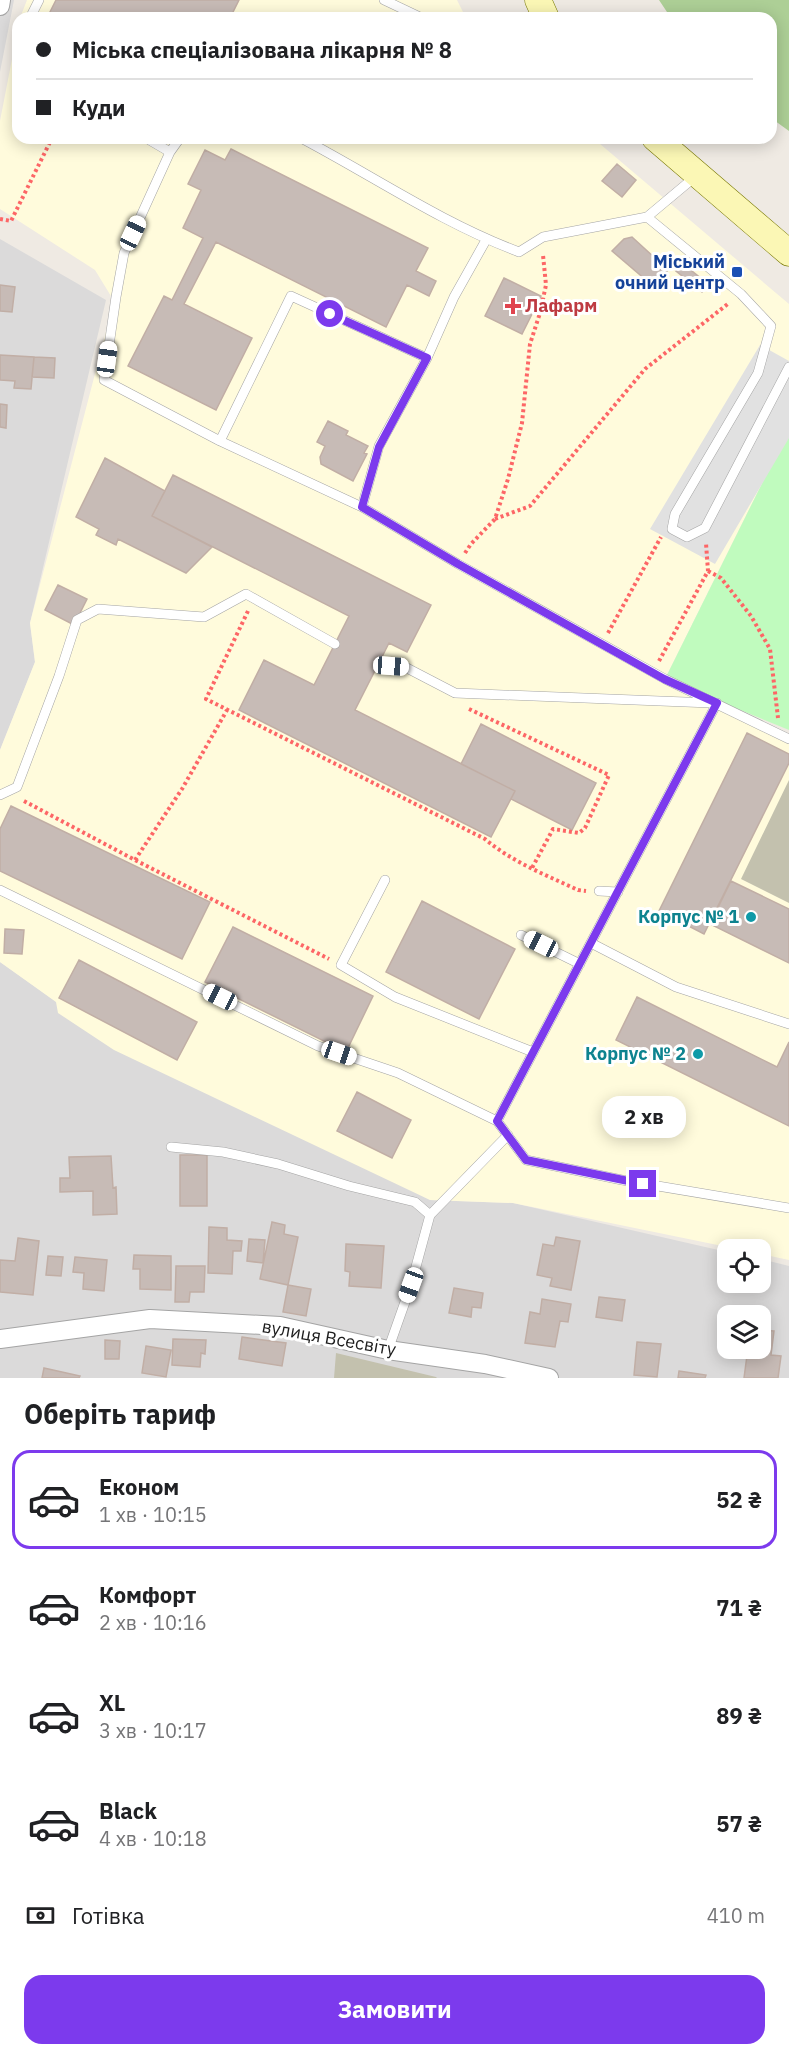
<!DOCTYPE html>
<html lang="uk">
<head>
<meta charset="utf-8">
<style>
	:root { --surface:#fff; --page:#f6f6f6; --text:#202124; --muted:#757577; --line:#e0e0e0; --accent:#7c3aed }
	body { margin:0; font-family:"IBM Plex Sans",sans-serif; background:var(--page); color:var(--text); height:100vh; display:flex; flex-direction:column; font-size:22px; white-space:nowrap }
	* { box-sizing:border-box; margin:0 }
	p { font-size:20px; color:var(--muted) }
	.icon { flex:none; width:33px; height:33px; fill:none; stroke:currentColor; stroke-width:2; stroke-linecap:round; stroke-linejoin:round }
	.map { position:relative; height:1378px; overflow:hidden }
	.side { display:flex; flex-direction:column; background:var(--surface); flex:1 }
	.side>* { flex:none }
	.guide { position:absolute; left:12px; top:12px; width:765px; height:132px; border-radius:18px; box-shadow:0 3px 15px #0003; display:grid; align-content:center; height:132px; padding:0 24px; background:var(--surface) }
	.controls { position:absolute; left:717px; top:1239px; display:grid; gap:12px }
	.controls a { display:grid; place-items:center; width:54px; height:54px; border-radius:12px; background:var(--surface); box-shadow:0 3px 15px #0003; font-size:30px }
	.end { position:absolute; width:27px; height:27px; margin:-14px; border:8px solid #7c3aed; background:#fff; box-shadow:0 0 0 3px #fff }
	.from { border-radius:50% }
	.bubble { position:absolute; height:42px; border-radius:18px; background:var(--surface); box-shadow:0 3px 15px #0003; font-size:20px; font-weight:800; line-height:42px; text-align:center }
	.car { position:absolute; width:18px; height:36px; margin:-18px -9px; border-radius:8px; box-shadow:0 0 4px 2px #0007; background:linear-gradient(#fff 24%,#345 0 40%,#fff 0 76%,#345 0 86%,#fff 0) }
	.guide b { display:flex; align-items:center; gap:21px; height:57px; font-size:22px }
	.guide b+b { border-top:2px solid var(--line) }
	.guide i { width:15px; height:15px; background:var(--text) }
	ul { padding:0; list-style:none }
	li { display:flex; align-items:center; gap:18px; height:99px; margin:0 12px 9px; padding:0 12px; border:3px solid transparent; border-radius:18px }
	li div { flex:1 }
	li b { display:block; font-size:22px }
	li em { font-style:normal; font-weight:800 }
	li.on { border-color:var(--accent) }
	li>.icon { width:54px; height:54px; stroke-width:1.5 }
	h2 { padding:0 24px; font-size:27px; line-height:72px }
	.pay { display:flex; align-items:center; gap:15px; height:66px; padding:0 24px; font-size:22px }
	.pay p { margin-inline-start:auto }
	.cta { display:flex; gap:12px; margin-top:auto; padding:12px 24px }
	.cta a { flex:1; height:69px; border-radius:18px; background:var(--accent); color:#fff; font-size:24px; font-weight:800; line-height:69px; text-align:center }
	.map>svg:first-child { display:block }
	.residential { fill:#dbdada; fill-rule:evenodd }
	.education { fill:#fffbdc }
	.construction { fill:#c3c1ae }
	.forest { fill:#adcf96 }
	.park { fill:#c0fbbe }
	.parking { fill:#e1e1e1 }
	.building { fill:#c7bbb6; stroke:#c1aea5; stroke-width:1.5 }
	.lines { fill:none; stroke-linecap:round; stroke-linejoin:round }
	.lane-casing { stroke:#a4a4a4; stroke-width:10 }
	.street-casing { stroke:#a4a4a4; stroke-width:20 }
	.secondary-casing { stroke:#777702; stroke-width:27 }
	.path { stroke:#fd6666; stroke-width:4; stroke-dasharray:3 3; stroke-linecap:butt }
	.lane { stroke:#fff; stroke-width:9 }
	.street { stroke:#fff; stroke-width:18 }
	.secondary { stroke:#fbf7b5; stroke-width:26 }
	.route { stroke:#7c3aed; stroke-width:8 }
	.transit-dot { fill:#1a4fb4; stroke:#fff; stroke-width:2 }
	.health-dot { fill:#e0444e; stroke:#fff; stroke-width:2 }
	.culture-dot { fill:#0f9aa8; stroke:#fff; stroke-width:2 }
	.labels { text-anchor:middle; stroke-width:6; stroke-linejoin:round; paint-order:stroke }
	.transit-label { font-size:18px; font-weight:bold; fill:#164399; stroke:#fff; text-anchor:end }
	.health-label { font-size:18px; font-weight:bold; fill:#be3a42; stroke:#fff; text-anchor:start }
	.culture-label { font-size:18px; font-weight:bold; fill:#0d838f; stroke:#fff; text-anchor:end }
	.street-label { font-size:18px; fill:#1d1d1d; stroke:#fff }
</style>
</head>
<body>
<div class="map">
<svg width="789" height="1378" viewBox="0 0 789 1378">
	<rect width="100%" height="100%" fill="#efeae3"/>
	<path class="residential" d="M 0,0 L 14,0 L 0,72 Z
		M 0,239 L 106,300 L 30,623 L 35,662 L 0,750 Z
		M 0,962 L 57,1002 L 430,1200 L 513,1203 L 727,1252 L 728,1282 L 760,1282 L 761,1259 L 789,1266 L 789,1378 L 0,1378 ZM 728,1316 L 760,1316 L 760,1348 L 728,1348 Z"/>
	<path class="education" d="M 27,0 L 457,0 L 466,18 L 20,18 Z
		M 18,28 L 18,138 L 593,138 L 789,304 L 789,429 L 665,679 L 789,739 L 789,1260 L 761,1254 L 760,1250 L 737,1249 L 513,1203 L 430,1200 L 114,1050 L 58,1013 L 56,1002 L 0,962 L 0,750 L 35,662 L 30,623 L 114,301 L 95,270 L 0,209 L 0,121 Z"/>
	<path class="construction" d="M 789,780 L 789,903 L 741,879 Z
		M 336,1353 L 436,1377 L 437,1378 L 334,1378 Z"/>
	<path class="forest" d="M 659,0 L 789,0 L 789,131 L 771,118 L 771,18 L 671,18 Z"/>
	<path class="park" d="M 789,429 L 789,730 L 665,679 Z"/>
	<path class="parking" d="M 760,345 L 789,361 L 789,438 L 715,564 L 650,529 Z"/>
	<path class="building" d="M 56,0 L 239,0 L 230,18 L 47,18 Z
		M 231,149 L 428,248 L 416,271 L 436,281 L 429,296 L 407,285 L 386,327 L 216,242 L 184,304 L 252,338 L 216,410 L 128,366 L 164,296 L 172,300 L 203,238 L 183,228 L 201,190 L 188,184 L 205,150 L 225,160 Z
		M 617,164 L 636,180 L 622,197 L 602,181 Z
		M 632,237 L 668,270 L 653,286 L 612,251 L 624,239 Z
		M 682,263 L 708,284 L 702,292 L 676,271 Z
		M 504,278 L 541,296 L 522,334 L 485,316 Z
		M 0,285 L 15,287 L 12,312 L 0,311 Z
		M 0,355 L 34,357 L 31,389 L 14,388 L 15,381 L 0,380 Z
		M 34,357 L 55,358 L 54,378 L 32,377 Z
		M 0,404 L 7,405 L 6,428 L 0,427 Z
		M 328,421 L 348,431 L 346,435 L 368,446 L 364,453 L 367,454 L 353,481 L 321,464 L 320,457 L 325,446 L 317,442 Z
		M 105,458 L 165,491 L 152,516 L 212,547 L 186,573 L 118,539 L 116,545 L 96,535 L 99,529 L 76,517 Z
		M 173,475 L 431,605 L 407,652 L 389,643 L 355,710 L 515,791 L 491,837 L 239,710 L 264,660 L 314,685 L 349,616 L 152,516 Z
		M 58,585 L 87,599 L 74,625 L 45,610 Z
		M 481,724 L 596,783 L 572,830 L 511,799 L 515,791 L 461,764 Z
		M 747,733 L 789,754 L 789,763 L 704,934 L 659,911 Z
		M 11,806 L 210,902 L 182,959 L 0,871 L 0,829 Z
		M 731,881 L 789,909 L 789,963 L 710,924 Z
		M 422,901 L 515,949 L 479,1019 L 386,972 Z
		M 233,927 L 373,996 L 346,1052 L 205,982 Z
		M 5,929 L 24,930 L 22,954 L 4,953 Z
		M 79,960 L 197,1022 L 177,1060 L 59,998 Z
		M 637,997 L 777,1067 L 789,1042 L 789,1126 L 616,1040 Z
		M 357,1092 L 411,1120 L 392,1158 L 337,1131 Z
		M 180,1155 L 207,1155 L 207,1206 L 180,1206 Z
		M 111,1156 L 113,1188 L 116,1187 L 117,1214 L 93,1215 L 93,1191 L 60,1192 L 60,1178 L 70,1178 L 69,1157 Z
		M 272,1222 L 285,1225 L 284,1234 L 298,1237 L 288,1285 L 260,1279 Z
		M 209,1227 L 227,1228 L 227,1240 L 242,1241 L 241,1251 L 233,1251 L 232,1274 L 208,1273 Z
		M 556,1237 L 580,1241 L 571,1290 L 550,1286 L 552,1278 L 537,1275 L 543,1244 L 554,1246 Z
		M 18,1238 L 39,1241 L 33,1295 L 0,1292 L 0,1260 L 15,1261 Z
		M 249,1239 L 265,1240 L 263,1263 L 247,1261 Z
		M 346,1244 L 384,1246 L 381,1288 L 349,1286 L 350,1272 L 345,1271 Z
		M 134,1255 L 171,1256 L 171,1290 L 140,1289 L 140,1269 L 133,1269 Z
		M 48,1256 L 63,1257 L 61,1276 L 46,1275 Z
		M 75,1257 L 107,1260 L 104,1291 L 83,1289 L 84,1273 L 73,1272 Z
		M 176,1266 L 205,1266 L 204,1292 L 190,1292 L 189,1302 L 175,1302 Z
		M 288,1285 L 311,1289 L 306,1316 L 283,1312 Z
		M 454,1288 L 483,1293 L 481,1308 L 472,1307 L 471,1317 L 449,1313 Z
		M 599,1297 L 625,1300 L 622,1321 L 596,1317 Z
		M 542,1299 L 571,1304 L 568,1322 L 560,1321 L 555,1347 L 525,1343 L 530,1312 L 540,1314 Z
		M 760,1330 L 774,1331 L 771,1355 L 781,1356 L 778,1378 L 744,1378 L 748,1348 L 760,1348 Z
		M 242,1337 L 286,1343 L 282,1366 L 239,1359 Z
		M 173,1339 L 206,1340 L 205,1354 L 201,1353 L 200,1367 L 172,1365 Z
		M 105,1340 L 120,1341 L 119,1359 L 105,1359 Z
		M 637,1342 L 661,1344 L 657,1377 L 634,1375 Z
		M 146,1346 L 171,1350 L 166,1377 L 142,1373 Z
		M 44,1368 L 80,1376 L 79,1378 L 42,1378 Z
		M 679,1371 L 706,1375 L 705,1378 L 678,1378 Z"/>
	<g class="lines">
		<g class="lane-casing">
			<path id="lane" d="M 384,0 L 422,18
				M 30,18 L 39,0
				M 18,70 L 18,73
				M 146,138 L 170,152 L 180,138
				M 301,138 C 375,177 440,222 519,252 L 543,237 L 647,217 L 696,176
				M 170,152 L 124,253 L 116,297 L 104,380 L 220,441 L 362,507
				M 647,217 L 741,294 L 771,326 L 758,373 L 675,514 L 672,529 L 687,537 L 705,528 L 789,367
				M 486,240 L 454,297 L 427,358 L 379,446 L 362,507 L 458,564 L 665,679 L 789,739
				M 220,441 L 291,296 L 427,358
				M 378,665 L 405,667 L 455,693 L 711,703
				M 0,795 L 17,787 L 59,676 L 77,620 L 98,609 L 204,617 L 246,594 L 335,644
				M 385,880 L 341,965 L 395,997 L 533,1052
				M 0,890 L 318,1046 L 398,1073 L 497,1121 L 526,1160 L 622,1180 L 789,1208
				M 599,891 L 618,892
				M 521,935 L 580,964
				M 591,943 L 676,987 L 789,1024
				M 497,1121 L 717,703
				M 171,1147 L 223,1152 L 278,1164 L 349,1186 L 415,1202 L 430,1215
				M 388,1350 L 411,1285 L 430,1215 L 508,1135"/>
		</g>
		<g class="street-casing">
			<path id="street" d="M 0,6 L 1,0
				M 0,1339 L 150,1319 L 280,1326 L 388,1350 L 485,1364 L 549,1378"/>
		</g>
		<g class="secondary-casing">
			<path id="secondary" d="M 538,0 L 546,18
				M 655,138 L 789,253"/>
		</g>
		<path class="path" d="M 0,219 L 11,221 L 52,138
			M 495,519 L 530,506 L 645,369 L 729,303
			M 465,553 L 471,544 L 495,519 L 508,479 L 522,423 L 530,344 L 540,313 L 546,285 L 543,255
			M 708,571 L 721,578 L 751,616 L 770,649 L 778,718
			M 248,611 L 206,699 L 485,839 C 512,862 546,875 578,890 L 586,891
			M 608,633 L 661,537
			M 659,661 L 708,571 L 706,543
			M 469,709 L 609,775 L 585,828 L 579,833 L 553,829 L 532,868
			M 24,801 L 135,860 L 329,959
			M 135,860 L 182,789 L 227,710"/>
		<use href="#lane" class="lane"/>
		<use href="#street" class="street"/>
		<use href="#secondary" class="secondary"/>
	</g>
	<g class="lines">
		<path class="route" d="M 330,314 L 427,358 L 379,447 L 362,507 L 458,564 L 664,679 L 717,703 L 497,1121 L 526,1160 L 643,1184"/>
	</g>
	<rect class="transit-dot" x="731" y="266" width="12" height="12" rx="3"/>
	<path class="health-dot" d="M510 297h6v6h6v6h-6v6h-6v-6h-6v-6h6z"/>
	<g class="culture-dot">
		<circle cx="751" cy="917" r="6"/>
		<circle cx="698" cy="1054" r="6"/>
	</g>
	<g class="labels">
		<g class="transit-label">
			<text x="725" y="268">Міський<tspan x="725" dy="21">очний центр</tspan></text>
		</g>
		<g class="health-label">
			<text x="525" y="312">Лафарм</text>
		</g>
		<g class="culture-label">
			<text x="739" y="923">Корпус № 1</text>
			<text x="686" y="1060">Корпус № 2</text>
		</g>
		<g class="street-label">
			<text transform="translate(329 1338) rotate(10)" y="6">вулиця Всесвіту</text>
		</g>
	</g>
</svg>
<div class="controls">
<a><svg class="icon" aria-label="locate" viewBox="0 0 24 24"><circle cx="12" cy="12" r="6"/><path d="M12 2v4M12 18v4M2 12h4M18 12h4"/></svg></a>
<a><svg class="icon" aria-label="layers" viewBox="0 0 24 24"><path d="M12 4l9 5-9 5-9-5zM3 14l9 5 9-5"/></svg></a>
</div>
<i class="end from" style="left:330px;top:314px"></i>
<i class="end" style="left:643px;top:1184px"></i>
<div class="bubble" style="left:602px;top:1096px;width:84px">2 хв</div>
<i class="car" style="left:133px;top:233px;rotate:25deg"></i>
<i class="car" style="left:107px;top:359px;rotate:8deg"></i>
<i class="car" style="left:391px;top:666px;rotate:94deg"></i>
<i class="car" style="left:541px;top:944px;rotate:296deg"></i>
<i class="car" style="left:220px;top:997px;rotate:296deg"></i>
<i class="car" style="left:339px;top:1053px;rotate:109deg"></i>
<i class="car" style="left:411px;top:1285px;rotate:200deg"></i>
<div class="guide">
<b><i class="from"></i>Міська спеціалізована лікарня № 8</b>
<b><i></i>Куди</b>
</div>
</div>
<section class="side">
<h2>Оберіть тариф</h2>
<ul>
<li class="on"><svg class="icon" aria-label="car" viewBox="0 0 24 24"><path d="M5 17H2v-5l4-1 3-4h7l3 4 3 1v5h-3M9 17h6M6 11h13"/><circle cx="7" cy="17" r="2"/><circle cx="17" cy="17" r="2"/></svg><div><b>Економ</b><p>1 хв · 10:15</p></div><em>52 ₴</em></li>
<li><svg class="icon" aria-label="car" viewBox="0 0 24 24"><path d="M5 17H2v-5l4-1 3-4h7l3 4 3 1v5h-3M9 17h6M6 11h13"/><circle cx="7" cy="17" r="2"/><circle cx="17" cy="17" r="2"/></svg><div><b>Комфорт</b><p>2 хв · 10:16</p></div><em>71 ₴</em></li>
<li><svg class="icon" aria-label="car" viewBox="0 0 24 24"><path d="M5 17H2v-5l4-1 3-4h7l3 4 3 1v5h-3M9 17h6M6 11h13"/><circle cx="7" cy="17" r="2"/><circle cx="17" cy="17" r="2"/></svg><div><b>XL</b><p>3 хв · 10:17</p></div><em>89 ₴</em></li>
<li><svg class="icon" aria-label="car" viewBox="0 0 24 24"><path d="M5 17H2v-5l4-1 3-4h7l3 4 3 1v5h-3M9 17h6M6 11h13"/><circle cx="7" cy="17" r="2"/><circle cx="17" cy="17" r="2"/></svg><div><b>Black</b><p>4 хв · 10:18</p></div><em>57 ₴</em></li>
</ul>
<div class="pay"><svg class="icon" aria-label="cash" viewBox="0 0 24 24"><path d="M3 7h18v10H3z"/><circle cx="12" cy="12" r="2"/></svg>Готівка<p>410 m</p></div>
<div class="cta"><a>Замовити</a></div>
</section>
</body>
</html>
